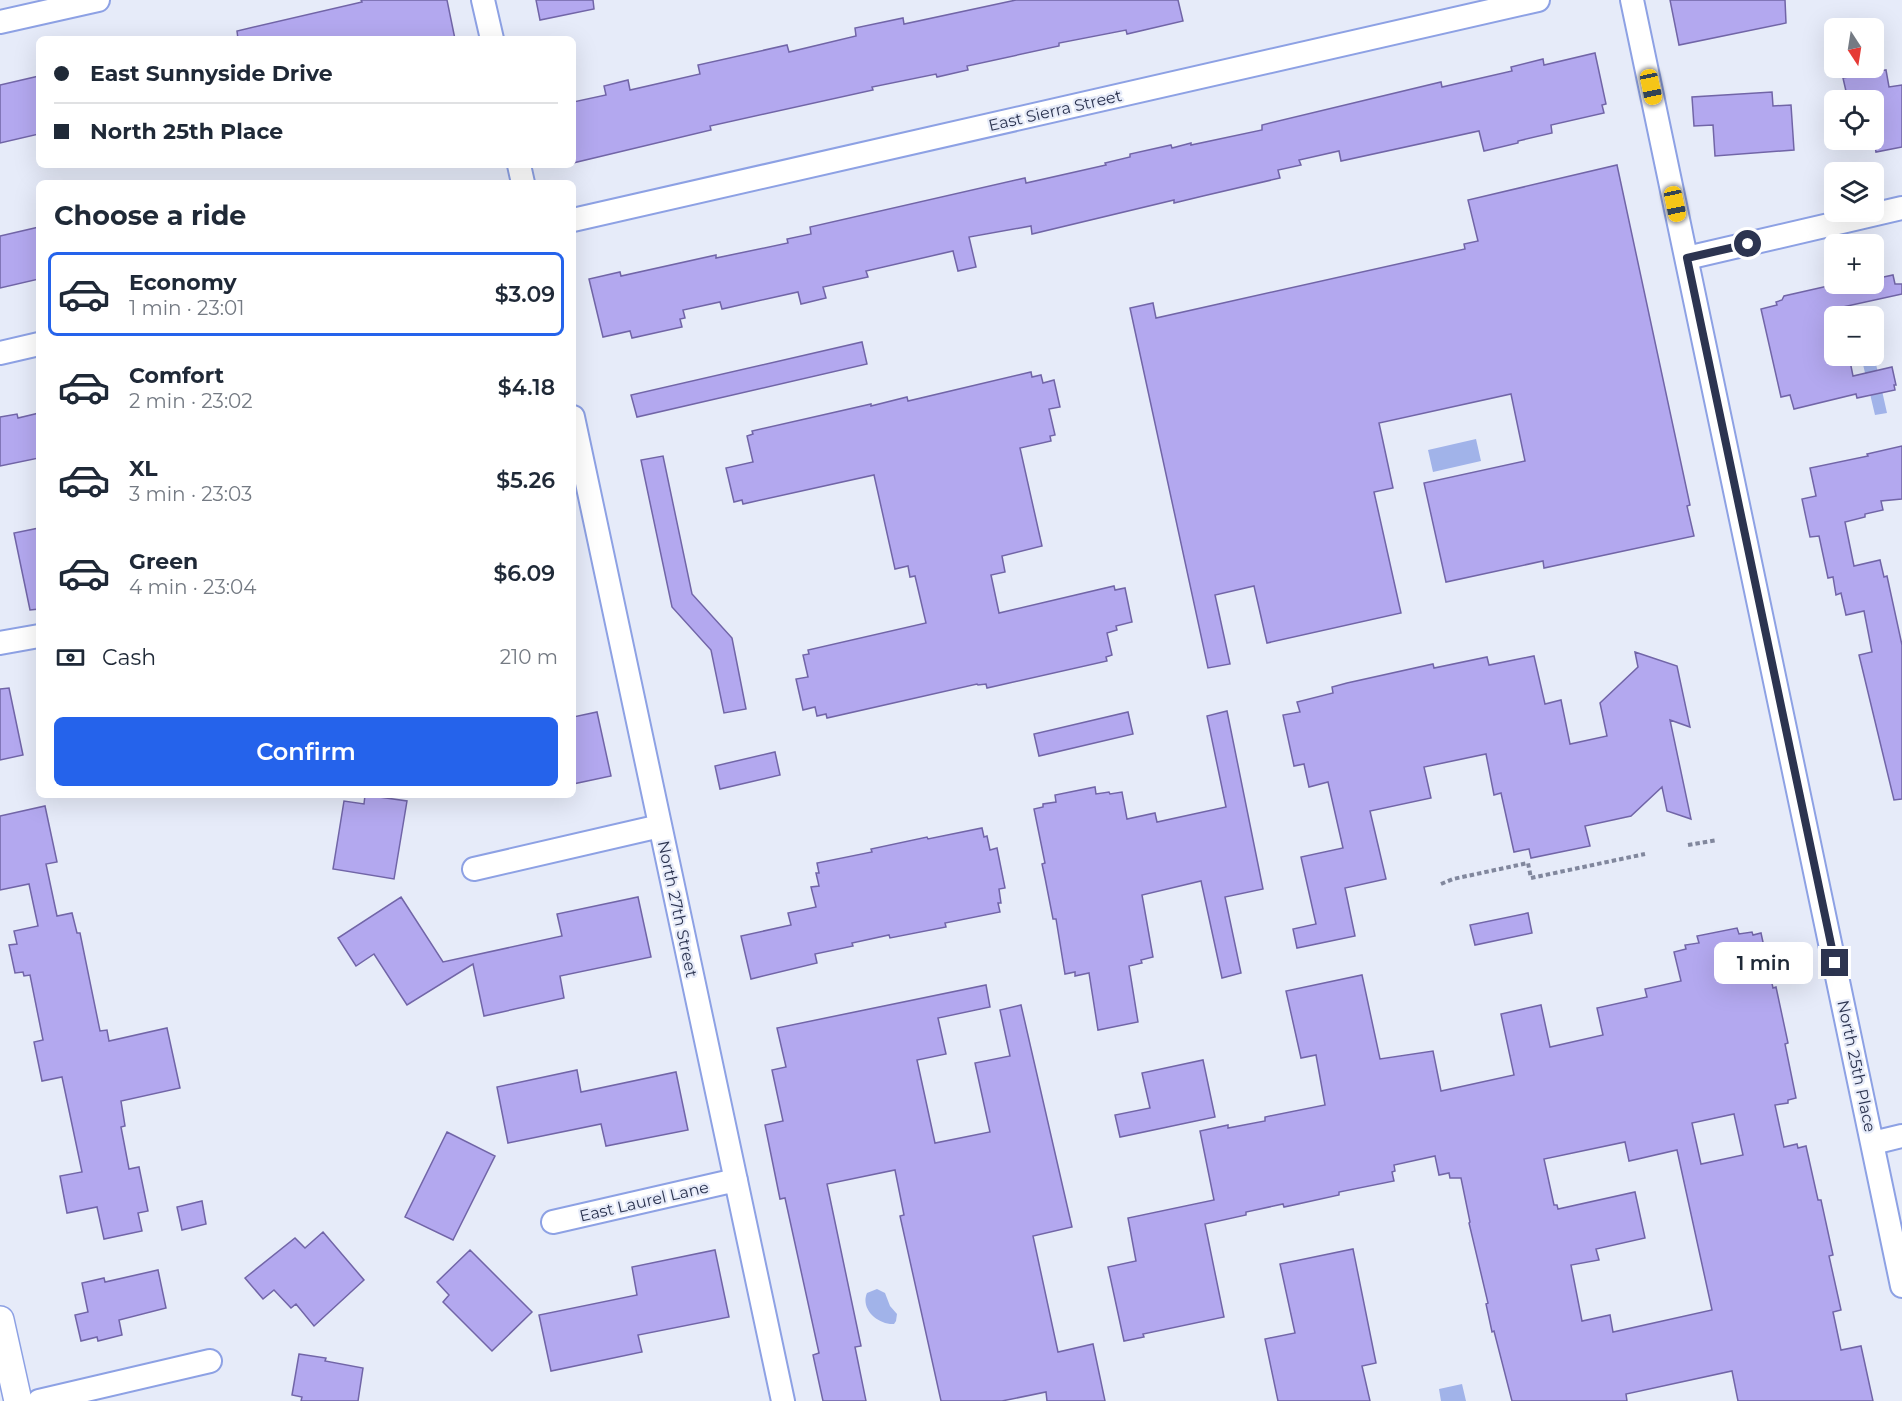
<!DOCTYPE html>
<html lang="en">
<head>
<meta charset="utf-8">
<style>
	:root { --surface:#fff; --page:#f2f2f3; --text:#1f2937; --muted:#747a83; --line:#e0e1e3; --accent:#2563eb }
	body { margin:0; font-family:Montserrat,sans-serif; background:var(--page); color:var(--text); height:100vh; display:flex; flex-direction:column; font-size:22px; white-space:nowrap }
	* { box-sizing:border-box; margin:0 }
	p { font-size:20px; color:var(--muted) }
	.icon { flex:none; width:33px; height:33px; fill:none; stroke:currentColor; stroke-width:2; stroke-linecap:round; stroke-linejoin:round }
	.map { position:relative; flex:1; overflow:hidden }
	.drawer { position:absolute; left:36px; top:180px; width:540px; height:618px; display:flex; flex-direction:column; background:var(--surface); border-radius:9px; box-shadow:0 6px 24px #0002 }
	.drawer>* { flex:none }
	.hud { position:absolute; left:36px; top:36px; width:540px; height:132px; border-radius:9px; box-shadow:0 6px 24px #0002; display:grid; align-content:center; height:132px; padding:0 18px; background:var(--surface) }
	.needle { width:39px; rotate:168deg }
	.tools { position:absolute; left:1824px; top:18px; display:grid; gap:12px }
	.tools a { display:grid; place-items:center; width:60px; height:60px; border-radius:9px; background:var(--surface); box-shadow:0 6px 24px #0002; font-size:30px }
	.end { position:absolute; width:27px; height:27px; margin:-14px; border:8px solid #2c3450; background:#fff; box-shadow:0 0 0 3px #fff }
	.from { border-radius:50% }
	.bubble { position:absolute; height:42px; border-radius:9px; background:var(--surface); box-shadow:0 6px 24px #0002; font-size:20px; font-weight:600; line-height:42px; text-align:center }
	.car { position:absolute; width:18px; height:36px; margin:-18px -9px; border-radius:8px; box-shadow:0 0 4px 2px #0007; background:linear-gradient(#f5c518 24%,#345 0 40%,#f5c518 0 76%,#345 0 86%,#f5c518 0) }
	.hud b { display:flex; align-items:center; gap:21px; height:57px; font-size:22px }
	.hud b+b { border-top:2px solid var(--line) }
	.hud i { width:15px; height:15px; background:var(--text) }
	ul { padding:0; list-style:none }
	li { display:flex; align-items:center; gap:18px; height:84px; margin:0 12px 9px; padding:0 6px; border:3px solid transparent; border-radius:9px }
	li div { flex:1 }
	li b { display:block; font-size:22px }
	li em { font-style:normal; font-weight:600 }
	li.active { border-color:var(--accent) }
	li>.icon { width:54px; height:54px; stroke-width:1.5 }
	h2 { padding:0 18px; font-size:27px; line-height:72px }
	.pay { display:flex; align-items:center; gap:15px; height:66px; padding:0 18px; font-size:22px }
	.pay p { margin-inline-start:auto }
	.cta { display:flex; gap:12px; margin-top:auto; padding:12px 18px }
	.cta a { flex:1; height:69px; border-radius:9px; background:var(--accent); color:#fff; font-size:24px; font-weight:600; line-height:69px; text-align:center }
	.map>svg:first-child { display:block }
	.water { fill:#a1b3e9 }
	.building { fill:#b3a8ef; stroke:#7165a7; stroke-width:1.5; fill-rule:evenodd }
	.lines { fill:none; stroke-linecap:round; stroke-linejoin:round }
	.minor-casing { stroke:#8da1e4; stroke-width:26 }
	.tertiary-casing { stroke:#8da1e4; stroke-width:30 }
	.path { stroke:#81879d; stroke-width:4; stroke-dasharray:4.5 3; stroke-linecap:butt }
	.minor { stroke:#fff; stroke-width:22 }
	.tertiary { stroke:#fff; stroke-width:27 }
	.route { stroke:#2c3450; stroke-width:8 }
	.labels { text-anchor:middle; stroke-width:4.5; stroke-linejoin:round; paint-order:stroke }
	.street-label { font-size:16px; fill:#2c3450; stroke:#e6ebf9 }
</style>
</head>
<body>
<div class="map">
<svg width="1902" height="1401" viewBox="0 0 1902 1401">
	<rect width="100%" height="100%" fill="#e6ebf9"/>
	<path class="water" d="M 1874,355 L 1887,413 L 1875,415 L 1861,356 Z
		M 1476,439 L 1481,461 L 1433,472 L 1428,450 Z
		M 877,1289 L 885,1293 L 890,1306 L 897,1314 L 896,1321 L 894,1324 C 878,1325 860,1309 867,1293 Z
		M 1462,1384 L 1466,1401 L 1441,1401 L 1439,1389 Z"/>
	<path class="building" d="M 361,0 L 447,0 L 455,39 L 238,39 L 237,31 L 362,2 Z
		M 536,0 L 593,0 L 594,9 L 540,20 Z
		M 1016,0 L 1178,0 L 1183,21 L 1127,34 L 1126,30 L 1059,43 L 1059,46 L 967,66 L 968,70 L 937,77 L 936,74 L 872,87 L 873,90 L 710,126 L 711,130 L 573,163 L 573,102 L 606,95 L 604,86 L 628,80 L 630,90 L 700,74 L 698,65 L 787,45 L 789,52 L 856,36 L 855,28 L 903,18 L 904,24 Z
		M 1670,0 L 1785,0 L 1786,23 L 1679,45 Z
		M 1595,53 L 1606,104 L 1602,105 L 1604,113 L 1551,125 L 1552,133 L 1518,141 L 1518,143 L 1484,151 L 1479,131 L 1341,161 L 1339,151 L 1299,160 L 1301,165 L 1278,170 L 1280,178 L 1203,196 L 1174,203 L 1174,200 L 1032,234 L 1031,226 L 969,237 L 976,267 L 958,271 L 953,251 L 866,271 L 868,277 L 823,287 L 826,298 L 801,304 L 798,292 L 722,309 L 720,302 L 683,310 L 685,318 L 680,319 L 682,327 L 632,338 L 630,331 L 603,337 L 589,279 L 620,272 L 621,276 L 716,255 L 716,258 L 788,243 L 787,239 L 811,234 L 810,227 L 1025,178 L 1026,183 L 1106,165 L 1105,163 L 1130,157 L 1130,154 L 1171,145 L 1172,148 L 1191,143 L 1191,145 L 1262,130 L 1262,125 L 1441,82 L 1442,87 L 1512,71 L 1511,67 L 1543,59 L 1544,65 Z
		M 1886,70 L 1889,87 L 1902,85 L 1902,147 L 1876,152 L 1874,140 L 1874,100 L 1848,100 L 1843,78 Z
		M 39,76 L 39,134 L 0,143 L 0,85 Z
		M 1772,92 L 1773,106 L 1791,105 L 1794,150 L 1715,156 L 1713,125 L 1694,126 L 1692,97 Z
		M 1617,165 L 1690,505 L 1687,506 L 1694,536 L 1544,568 L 1543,561 L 1446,582 L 1424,483 L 1525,461 L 1511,394 L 1379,423 L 1393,488 L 1374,492 L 1401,613 L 1267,643 L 1254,586 L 1215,595 L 1230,664 L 1208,668 L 1130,308 L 1153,303 L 1156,318 L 1465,249 L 1464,244 L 1478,241 L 1468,200 Z
		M 39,227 L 39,279 L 0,288 L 0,236 Z
		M 1893,275 L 1895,284 L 1902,284 L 1902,294 L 1838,308 L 1840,316 L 1834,316 L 1834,356 L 1849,356 L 1853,376 L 1892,367 L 1896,385 L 1894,385 L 1895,390 L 1857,398 L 1856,394 L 1794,409 L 1790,395 L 1781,397 L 1761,309 L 1777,305 L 1776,302 L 1782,300 L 1784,296 L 1828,286 L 1827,284 L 1874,284 L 1874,279 Z
		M 862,342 L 867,364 L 637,417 L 631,395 Z
		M 1031,372 L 1032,377 L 1041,375 L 1043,383 L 1054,380 L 1060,407 L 1049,409 L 1055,435 L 1050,436 L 1051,441 L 1020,448 L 1042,546 L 1002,556 L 1005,572 L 991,575 L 999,613 L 1114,586 L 1115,590 L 1125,588 L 1132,622 L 1116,626 L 1117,630 L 1107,633 L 1112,655 L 1106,657 L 1107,661 L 987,688 L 986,684 L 978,685 L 977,684 L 827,718 L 826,714 L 817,716 L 815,707 L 803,710 L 796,679 L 808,677 L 803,655 L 809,654 L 808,650 L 926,623 L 915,576 L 910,577 L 908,566 L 895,569 L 874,475 L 743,504 L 742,500 L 734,502 L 726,468 L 753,462 L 747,436 L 753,434 L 752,431 L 871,404 L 871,406 L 907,397 L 908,401 Z
		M 39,413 L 39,458 L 0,466 L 0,417 L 17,414 L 18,418 Z
		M 1902,446 L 1902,499 L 1881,501 L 1883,510 L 1865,514 L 1865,517 L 1845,522 L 1854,566 L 1880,560 L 1884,577 L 1887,576 L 1902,645 L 1902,799 L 1894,800 L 1859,655 L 1872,652 L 1864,611 L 1846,615 L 1841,593 L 1836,595 L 1833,577 L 1828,578 L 1819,536 L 1810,537 L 1802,499 L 1816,496 L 1810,468 L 1868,456 L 1867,454 Z
		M 663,456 L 692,594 L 732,638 L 746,709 L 724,713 L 711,650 L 672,607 L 641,460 Z
		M 39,528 L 39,609 L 30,610 L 14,533 Z
		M 1635,652 L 1677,666 L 1690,727 L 1670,720 L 1691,819 L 1667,811 L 1662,787 L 1631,816 L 1585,826 L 1590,846 L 1531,858 L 1529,849 L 1514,852 L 1501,793 L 1494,795 L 1486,754 L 1424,767 L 1431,798 L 1370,811 L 1386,879 L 1345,888 L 1355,936 L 1297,948 L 1293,929 L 1316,924 L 1301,857 L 1343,848 L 1328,782 L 1309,787 L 1304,764 L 1294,766 L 1283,715 L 1300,712 L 1297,702 L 1333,693 L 1332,687 L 1347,683 L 1433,664 L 1434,668 L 1487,657 L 1489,665 L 1534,656 L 1545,704 L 1561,700 L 1570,744 L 1607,736 L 1600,703 L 1638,667 Z
		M 9,688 L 23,755 L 0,760 L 0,689 Z
		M 1227,711 L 1263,889 L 1225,897 L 1241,973 L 1222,978 L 1201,881 L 1142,895 L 1153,957 L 1141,960 L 1142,963 L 1129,966 L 1138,1022 L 1098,1030 L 1089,973 L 1075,976 L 1075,972 L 1065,974 L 1056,919 L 1053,919 L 1045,878 L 1042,864 L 1045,863 L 1034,809 L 1043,807 L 1043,804 L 1056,802 L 1055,795 L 1095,787 L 1096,794 L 1109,792 L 1110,794 L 1122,792 L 1127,819 L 1155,813 L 1157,822 L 1226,807 L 1207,716 Z
		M 597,712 L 611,776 L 573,784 L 573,717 Z
		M 1128,712 L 1133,734 L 1039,756 L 1034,734 Z
		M 775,752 L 780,775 L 720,789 L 715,766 Z
		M 365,795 L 407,801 L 394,879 L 333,869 L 344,801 L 364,804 Z
		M 45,806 L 57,862 L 46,864 L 57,916 L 72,913 L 77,933 L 80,933 L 100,1031 L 107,1030 L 109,1041 L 167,1028 L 180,1088 L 121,1101 L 125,1126 L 121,1127 L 129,1169 L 139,1167 L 148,1211 L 138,1213 L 142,1231 L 104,1239 L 97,1207 L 67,1213 L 60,1176 L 82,1172 L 62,1077 L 42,1081 L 34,1042 L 43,1040 L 30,975 L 24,976 L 23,972 L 15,973 L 9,945 L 17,944 L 14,931 L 38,926 L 29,884 L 0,890 L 0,816 Z
		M 982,828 L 984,837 L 987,836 L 990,850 L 997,848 L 1005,888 L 999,889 L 1001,903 L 998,903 L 1000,912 L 945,923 L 946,927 L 890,938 L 889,935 L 852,943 L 853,946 L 815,954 L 817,963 L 751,979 L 741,936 L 791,925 L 788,913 L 816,907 L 811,887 L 819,886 L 816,873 L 819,873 L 817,863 L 872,852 L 871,849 L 927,837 L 928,839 Z
		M 401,897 L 443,962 L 562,936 L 557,914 L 638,897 L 651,957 L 560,976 L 564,998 L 484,1016 L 473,964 L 407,1005 L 374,954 L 356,966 L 338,938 Z
		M 1528,913 L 1532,933 L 1475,945 L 1470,925 Z
		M 1737,928 L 1739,934 L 1752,932 L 1753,935 L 1761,933 L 1773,988 L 1776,987 L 1788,1043 L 1785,1044 L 1796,1098 L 1788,1100 L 1788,1103 L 1775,1105 L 1784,1147 L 1797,1144 L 1798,1148 L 1806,1146 L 1818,1200 L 1821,1200 L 1833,1255 L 1829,1256 L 1841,1310 L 1833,1312 L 1841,1350 L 1861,1346 L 1873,1401 L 1738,1401 L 1732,1371 L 1626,1394 L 1627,1401 L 1512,1401 L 1494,1331 L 1492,1332 L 1486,1304 L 1488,1303 L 1469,1223 L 1470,1222 L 1461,1178 L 1450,1178 L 1449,1173 L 1439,1175 L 1435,1156 L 1394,1165 L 1395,1171 L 1392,1172 L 1394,1181 L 1339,1192 L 1339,1195 L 1284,1207 L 1283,1204 L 1246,1212 L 1246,1215 L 1205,1224 L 1224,1317 L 1143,1334 L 1144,1337 L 1124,1341 L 1108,1267 L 1136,1261 L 1128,1218 L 1214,1200 L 1200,1131 L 1228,1125 L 1228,1128 L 1265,1121 L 1265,1117 L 1325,1105 L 1316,1055 L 1301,1058 L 1286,991 L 1362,975 L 1380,1059 L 1433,1051 L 1441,1091 L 1514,1075 L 1501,1014 L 1541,1005 L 1550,1047 L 1603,1035 L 1597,1008 L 1647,997 L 1645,989 L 1681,981 L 1674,952 L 1686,949 L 1685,945 L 1699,943 L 1697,936 ZM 1734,1114 L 1743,1155 L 1701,1164 L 1692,1123 ZM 1625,1142 L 1629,1161 L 1677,1150 L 1712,1310 L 1613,1332 L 1610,1315 L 1582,1321 L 1571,1265 L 1599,1260 L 1596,1249 L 1645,1238 L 1635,1192 L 1558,1209 L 1557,1205 L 1554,1205 L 1544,1159 Z
		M 986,985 L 990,1007 L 938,1018 L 946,1054 L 917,1060 L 935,1143 L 990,1132 L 975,1063 L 1010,1056 L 1000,1010 L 1021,1005 L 1072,1227 L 1033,1236 L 1058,1352 L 1093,1344 L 1105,1401 L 1047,1401 L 1046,1392 L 1002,1401 L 941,1401 L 900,1216 L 904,1215 L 895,1170 L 827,1184 L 861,1346 L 855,1347 L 866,1401 L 823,1401 L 813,1355 L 819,1353 L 785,1198 L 780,1199 L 765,1125 L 783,1121 L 772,1070 L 786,1067 L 777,1028 Z
		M 1203,1060 L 1215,1117 L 1120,1137 L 1115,1115 L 1150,1108 L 1142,1073 Z
		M 577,1070 L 581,1092 L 676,1072 L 688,1130 L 606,1146 L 601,1124 L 508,1143 L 497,1087 Z
		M 447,1132 L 495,1156 L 453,1240 L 405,1217 Z
		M 202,1201 L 206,1224 L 182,1230 L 177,1207 Z
		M 323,1232 L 364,1280 L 314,1326 L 296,1304 L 291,1308 L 274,1290 L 263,1299 L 245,1278 L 295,1238 L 305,1248 Z
		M 1353,1249 L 1376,1363 L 1362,1366 L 1370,1401 L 1278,1401 L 1265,1339 L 1295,1333 L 1280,1264 Z
		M 470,1250 L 532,1312 L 492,1351 L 443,1302 L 449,1295 L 437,1282 Z
		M 715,1250 L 729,1317 L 638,1335 L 642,1352 L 551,1371 L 539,1315 L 637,1295 L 632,1267 Z
		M 158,1270 L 166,1308 L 119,1320 L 122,1335 L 98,1341 L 97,1337 L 81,1341 L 75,1315 L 88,1312 L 82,1283 L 104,1278 L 105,1282 Z
		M 299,1354 L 326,1358 L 325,1361 L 363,1368 L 358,1401 L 301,1401 L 302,1397 L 292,1395 Z"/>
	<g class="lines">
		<g class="minor-casing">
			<path id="minor" d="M 483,0 L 492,39
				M 1632,0 L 1902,1286
				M 0,22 L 98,0
				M 519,165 L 523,183
				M 573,220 L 1538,0
				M 1687,258 L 1902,208
				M 0,353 L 39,344
				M 573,417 L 783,1401
				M 0,643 L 39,636
				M 474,869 L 660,826
				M 1873,1143 L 1902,1136
				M 553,1222 L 736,1180
				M 39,1401 L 210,1361"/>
		</g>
		<g class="tertiary-casing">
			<path id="tertiary" d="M 0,1320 L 18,1401"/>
		</g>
		<path class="path" d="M 1688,845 L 1717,840
			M 1441,884 L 1453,879 L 1528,863 L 1531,878 L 1645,854"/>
		<use href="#minor" class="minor"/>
		<use href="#tertiary" class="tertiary"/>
	</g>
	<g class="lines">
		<path class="route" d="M 1748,244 L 1687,258 L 1835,963"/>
	</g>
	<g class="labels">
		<g class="street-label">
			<text transform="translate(1055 110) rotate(-13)" y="6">East Sierra Street</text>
			<text transform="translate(678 909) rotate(78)" y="6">North 27th Street</text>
			<text transform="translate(1857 1066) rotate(78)" y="6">North 25th Place</text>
			<text transform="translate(644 1201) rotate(-13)" y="6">East Laurel Lane</text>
		</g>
	</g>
</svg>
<div class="tools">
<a><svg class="needle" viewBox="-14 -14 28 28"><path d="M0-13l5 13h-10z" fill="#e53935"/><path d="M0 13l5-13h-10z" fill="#747a83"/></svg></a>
<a><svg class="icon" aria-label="locate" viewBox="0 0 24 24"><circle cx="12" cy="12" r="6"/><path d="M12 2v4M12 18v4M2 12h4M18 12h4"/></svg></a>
<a><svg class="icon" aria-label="layers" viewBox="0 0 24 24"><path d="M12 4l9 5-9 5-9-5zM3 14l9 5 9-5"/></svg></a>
<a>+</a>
<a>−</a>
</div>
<i class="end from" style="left:1748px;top:244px"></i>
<i class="end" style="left:1835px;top:963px"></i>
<div class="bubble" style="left:1714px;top:942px;width:99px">1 min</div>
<i class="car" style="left:1651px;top:87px;rotate:168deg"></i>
<i class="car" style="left:1675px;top:204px;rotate:168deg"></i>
<div class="hud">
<b><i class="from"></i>East Sunnyside Drive</b>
<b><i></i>North 25th Place</b>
</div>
<section class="drawer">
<h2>Choose a ride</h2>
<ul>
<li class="active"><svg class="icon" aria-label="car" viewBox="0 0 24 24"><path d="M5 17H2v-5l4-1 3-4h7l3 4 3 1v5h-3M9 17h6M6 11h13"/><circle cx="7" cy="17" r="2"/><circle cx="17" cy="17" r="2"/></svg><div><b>Economy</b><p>1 min · 23:01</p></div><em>$3.09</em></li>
<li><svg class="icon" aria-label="car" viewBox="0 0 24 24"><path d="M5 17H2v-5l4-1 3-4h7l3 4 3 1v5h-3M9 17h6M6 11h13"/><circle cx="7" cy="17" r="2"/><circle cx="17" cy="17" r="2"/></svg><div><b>Comfort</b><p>2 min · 23:02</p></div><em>$4.18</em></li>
<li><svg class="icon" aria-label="car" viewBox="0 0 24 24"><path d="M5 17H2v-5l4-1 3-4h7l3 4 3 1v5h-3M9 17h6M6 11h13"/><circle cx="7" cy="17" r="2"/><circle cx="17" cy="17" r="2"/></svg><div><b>XL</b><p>3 min · 23:03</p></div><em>$5.26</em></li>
<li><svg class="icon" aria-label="car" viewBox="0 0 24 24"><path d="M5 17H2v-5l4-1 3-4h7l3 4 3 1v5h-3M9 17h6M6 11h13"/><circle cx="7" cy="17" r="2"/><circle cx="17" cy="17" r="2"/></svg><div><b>Green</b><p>4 min · 23:04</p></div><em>$6.09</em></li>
</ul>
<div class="pay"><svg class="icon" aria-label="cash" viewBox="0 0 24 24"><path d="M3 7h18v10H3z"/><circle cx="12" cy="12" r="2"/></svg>Cash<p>210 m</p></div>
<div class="cta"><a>Confirm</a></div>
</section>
</div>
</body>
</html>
